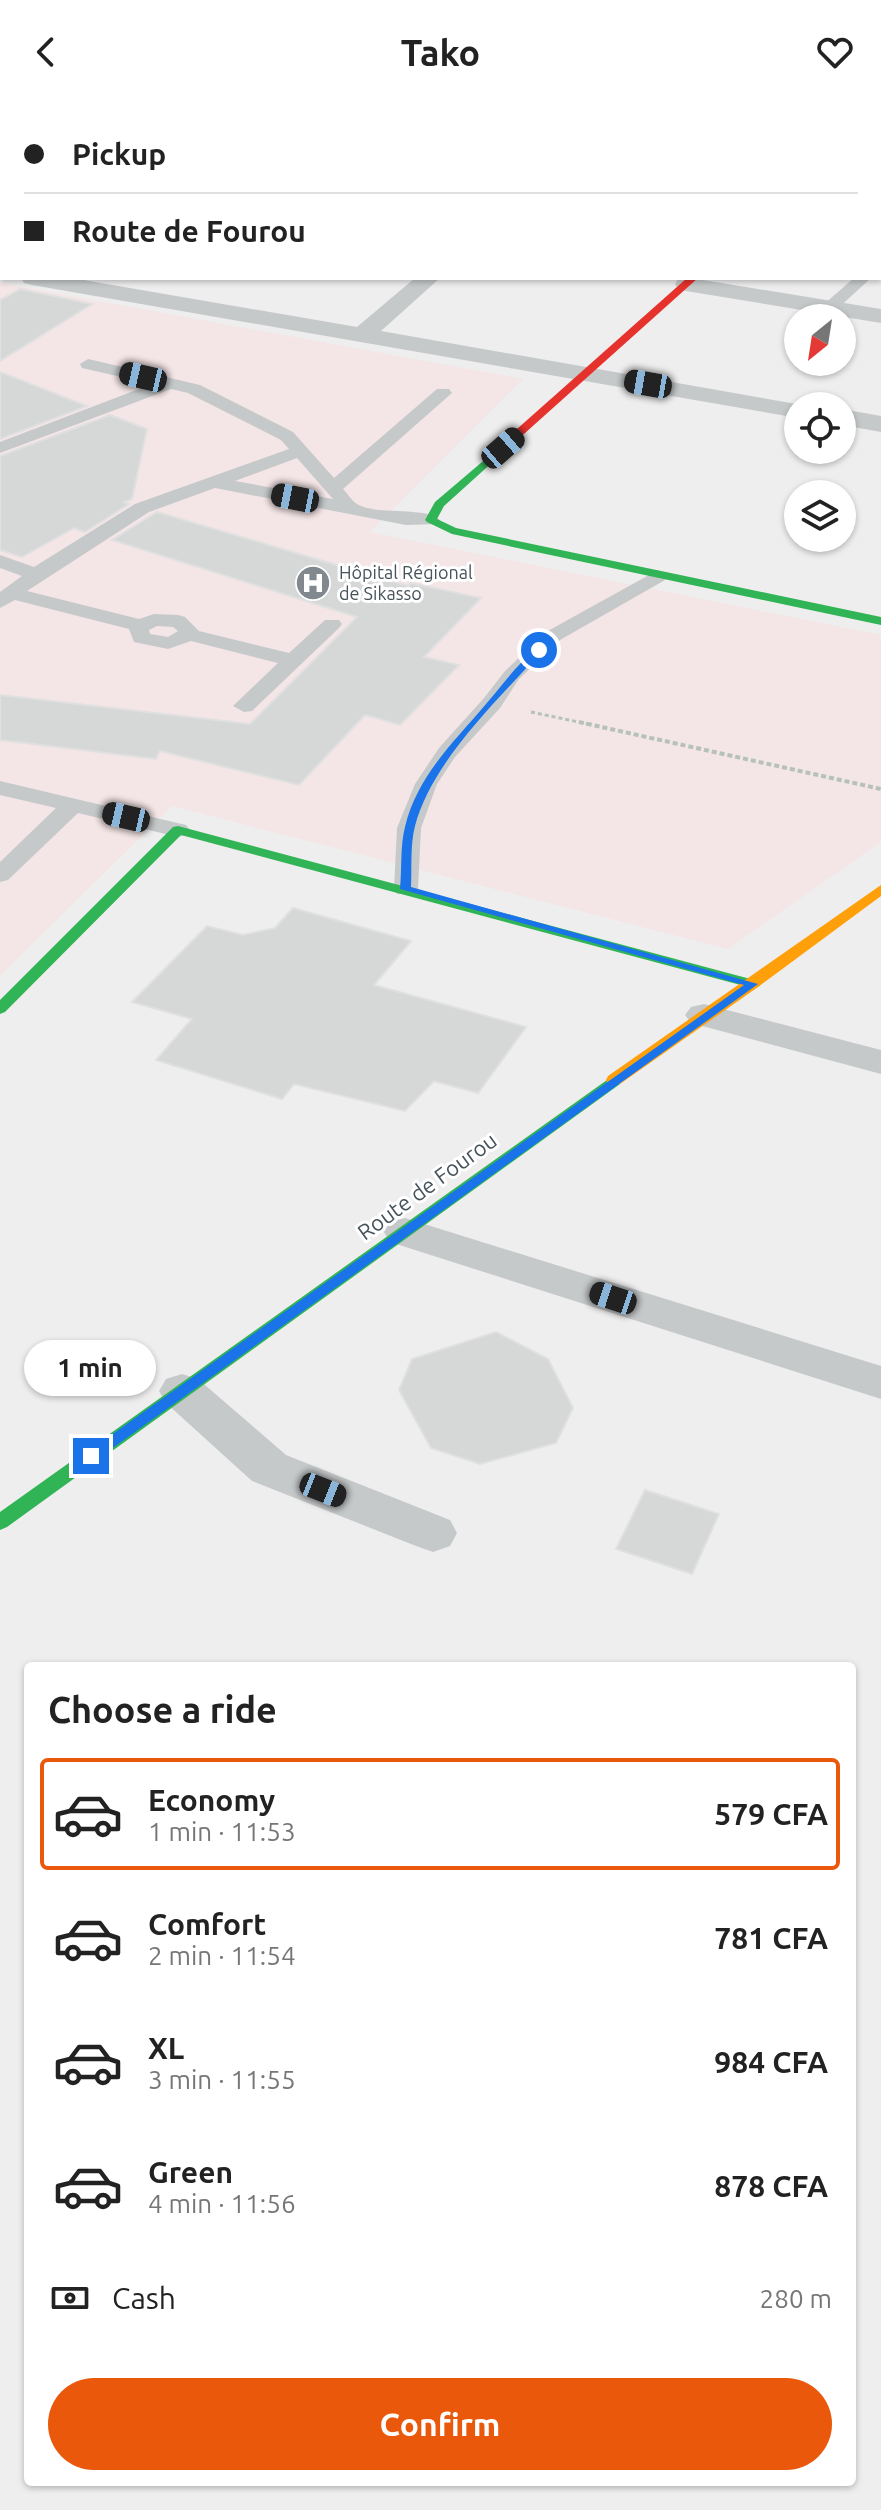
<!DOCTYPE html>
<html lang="en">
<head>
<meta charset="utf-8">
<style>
	:root { --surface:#fff; --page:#f6f6f6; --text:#222; --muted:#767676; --line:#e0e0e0; --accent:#ea580c }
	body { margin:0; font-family:Ubuntu,sans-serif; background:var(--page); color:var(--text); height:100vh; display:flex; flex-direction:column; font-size:30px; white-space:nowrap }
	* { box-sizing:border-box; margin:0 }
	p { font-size:26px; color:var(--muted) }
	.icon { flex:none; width:44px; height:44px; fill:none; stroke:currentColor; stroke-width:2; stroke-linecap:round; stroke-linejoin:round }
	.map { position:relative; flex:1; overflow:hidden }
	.details { position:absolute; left:24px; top:1558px; width:832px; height:824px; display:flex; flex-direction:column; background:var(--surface); border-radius:8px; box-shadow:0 2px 6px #0004 }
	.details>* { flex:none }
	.guide { position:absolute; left:0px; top:0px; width:882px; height:176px; box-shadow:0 2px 6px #0004; display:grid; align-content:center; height:176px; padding:0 24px; background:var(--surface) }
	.needle { width:52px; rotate:210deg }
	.tools { position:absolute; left:784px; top:200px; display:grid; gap:16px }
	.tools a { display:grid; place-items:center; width:72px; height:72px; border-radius:50%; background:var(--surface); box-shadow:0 2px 6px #0004; font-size:40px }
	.end { position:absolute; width:36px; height:36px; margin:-18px; border:10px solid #1a73e8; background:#fff; box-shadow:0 0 0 4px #fff }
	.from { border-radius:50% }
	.bubble { position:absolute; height:56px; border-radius:28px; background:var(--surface); box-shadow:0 2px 6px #0004; font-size:26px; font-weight:600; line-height:56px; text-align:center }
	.car { position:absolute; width:24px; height:48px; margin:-24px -12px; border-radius:10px; box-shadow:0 0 6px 2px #0007; background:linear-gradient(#222 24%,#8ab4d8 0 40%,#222 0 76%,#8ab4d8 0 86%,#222 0) }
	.guide b { display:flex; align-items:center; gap:28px; height:76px; font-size:30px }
	.guide b+b { border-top:2px solid var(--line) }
	.guide i { width:20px; height:20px; background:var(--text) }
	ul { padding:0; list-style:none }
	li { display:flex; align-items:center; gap:24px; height:112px; margin:0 16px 12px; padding:0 8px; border:4px solid transparent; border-radius:8px }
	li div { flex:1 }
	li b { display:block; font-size:30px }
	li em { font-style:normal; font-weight:600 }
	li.on { border-color:var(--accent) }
	li>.icon { width:72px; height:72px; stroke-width:1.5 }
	h2 { padding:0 24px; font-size:36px; line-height:96px }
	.pay { display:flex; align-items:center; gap:20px; height:88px; padding:0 24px; font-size:30px }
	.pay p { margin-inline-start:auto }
	.cta { display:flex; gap:16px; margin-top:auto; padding:16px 24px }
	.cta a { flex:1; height:92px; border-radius:48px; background:var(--accent); color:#fff; font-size:32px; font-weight:600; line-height:92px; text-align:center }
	header { display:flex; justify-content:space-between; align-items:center; height:104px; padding:0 24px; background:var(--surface); font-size:36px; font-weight:600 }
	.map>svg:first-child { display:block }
	.medical { fill:#f4e5e6 }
	.building { fill:#d6d7d7; stroke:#e0e0e1; stroke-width:2 }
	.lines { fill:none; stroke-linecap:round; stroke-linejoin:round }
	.path-far1 { stroke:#b6c1bc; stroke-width:3; stroke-dasharray:4 3; stroke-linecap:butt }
	.path { stroke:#b6c1bc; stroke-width:4; stroke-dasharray:5 3; stroke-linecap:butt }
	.lane { fill:#c6c9ca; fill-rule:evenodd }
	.street { fill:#c6c9ca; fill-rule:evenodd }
	.fast { fill:#30b455; fill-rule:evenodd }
	.slow { fill:#ff9f0a; fill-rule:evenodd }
	.jam { fill:#e5322d; fill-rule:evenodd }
	.route { fill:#1a73e8 }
	.labels { text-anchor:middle; stroke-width:6; stroke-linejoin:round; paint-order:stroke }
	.far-poi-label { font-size:18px; fill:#47535a; stroke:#fff; text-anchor:start }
	.street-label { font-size:22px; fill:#47535a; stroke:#fff }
</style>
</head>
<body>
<header><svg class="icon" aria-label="back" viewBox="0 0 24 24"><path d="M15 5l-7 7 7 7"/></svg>Tako<svg class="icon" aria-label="heart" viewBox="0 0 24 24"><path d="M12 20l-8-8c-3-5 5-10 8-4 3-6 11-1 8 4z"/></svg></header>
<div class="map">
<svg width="881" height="2406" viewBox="0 0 881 2406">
	<rect width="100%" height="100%" fill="#efeeee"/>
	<path class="medical" d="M 0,179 L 523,275 L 370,428 L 881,531 L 881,738 L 728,845 L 172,702 L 0,872 Z"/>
	<path class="building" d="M 20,185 L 92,200 L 0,257 L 0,196 Z
		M 0,268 L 87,302 L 0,335 Z
		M 110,311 L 147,325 L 132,395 L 124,398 L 129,400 L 85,428 L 74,424 L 22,453 L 0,446 L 0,352 Z
		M 157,408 L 408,482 L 411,479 L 481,494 L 424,553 L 459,561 L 400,621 L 365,611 L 299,681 L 160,647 L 156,655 L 0,636 L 0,591 L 250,620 L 357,513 L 112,436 Z
		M 293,804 L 411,837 L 374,881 L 526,923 L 478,989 L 434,977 L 405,1007 L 294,980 L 282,995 L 156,956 L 192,915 L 132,898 L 207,822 L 243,831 L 275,824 Z
		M 496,1228 L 548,1255 L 573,1304 L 556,1339 L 480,1360 L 431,1344 L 399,1286 L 412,1255 Z
		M 645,1386 L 719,1410 L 692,1470 L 616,1445 Z"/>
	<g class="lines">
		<path class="path-far1" d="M 531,608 L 588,620"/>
		<path class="path" d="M 579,618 L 881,685"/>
		<path class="lane" d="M 881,154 L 881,164 L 880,165 L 880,155 Z
			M 854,174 L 871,174 L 835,207 L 823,207 L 823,201 Z
			M 88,255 L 200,281 L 293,328 L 334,374 L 437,285 L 449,285 L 452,289 L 343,385 C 347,389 352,397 357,400 C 377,412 426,402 440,416 L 438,420 L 406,421 L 215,384 L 149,408 L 27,487 L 139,515 L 154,510 L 178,511 L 185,513 L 199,527 L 289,549 L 325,516 L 339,516 L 342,520 L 339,524 L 252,607 L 244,608 L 233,602 L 278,559 L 191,537 L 168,545 L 134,538 L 129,525 L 15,496 L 0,504 L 0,488 L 22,472 L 0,464 L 0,451 L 34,463 L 135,400 L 289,345 L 281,336 L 188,289 L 171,285 L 0,349 L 0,338 L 152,280 L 82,264 L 80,260 ZM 297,354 L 333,395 L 235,377 ZM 157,522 L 173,523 L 178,527 L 168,533 L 150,530 L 149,526 Z
			M 658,466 L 668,472 L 665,476 L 560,536 L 519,575 L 500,604 L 455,653 L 437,680 L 421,724 L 418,785 L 415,790 L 397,790 L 394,785 L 397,724 L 415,680 L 439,644 L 484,594 L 505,567 L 546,528 Z
			M 0,677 L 186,721 L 190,726 L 186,731 L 178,733 L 78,709 L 8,776 L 0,778 L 0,758 L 56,704 L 0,691 Z"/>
		<path class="street" d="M 18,0 L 48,0 L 50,2 L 20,2 Z
			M 188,0 L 209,0 L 186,2 Z
			M 406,0 L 427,0 L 404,2 Z
			M 645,0 L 665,0 L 643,2 Z
			M 847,0 L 876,0 L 878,2 L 849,2 Z
			M 0,67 L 2,67 L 2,79 L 0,79 Z
			M 21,174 L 72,174 L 357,223 L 415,174 L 440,174 L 381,227 L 808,302 L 798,302 L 798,314 L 32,181 L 24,179 Z
			M 691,174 L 881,205 L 881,219 L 686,187 L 678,185 L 675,180 L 678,175 Z
			M 842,305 L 881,312 L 881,328 L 842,321 Z
			M 704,900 L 881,946 L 881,970 L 691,919 L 685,911 L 691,903 Z
			M 405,1114 L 881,1262 L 881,1295 L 390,1138 L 384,1128 L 390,1118 Z
			M 182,1270 L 198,1275 L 286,1351 L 450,1416 L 457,1429 L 450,1442 L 433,1448 L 416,1442 L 252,1377 L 166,1299 L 159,1287 L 166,1275 Z"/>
		<path class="fast" d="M 502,341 L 507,344 L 506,346 L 444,402 L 437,415 L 456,424 L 881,513 L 881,521 L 452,430 L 427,418 L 425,416 L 435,398 Z
			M 178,722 L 758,877 L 761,880 L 758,883 L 748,883 L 181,731 L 5,908 L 0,910 L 0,896 L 173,723 Z
			M 614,971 L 622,976 L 620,980 L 7,1423 L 0,1426 L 0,1408 Z"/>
		<path class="slow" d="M 881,781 L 881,792 L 758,883 L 620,980 L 608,980 L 606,976 L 608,972 Z"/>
		<path class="jam" d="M 687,174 L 698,174 L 506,346 L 498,346 L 498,342 Z"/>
	</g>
	<path class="route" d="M 536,544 L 543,546 C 499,595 432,657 415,722 C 410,741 412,764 411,783 L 758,880 L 96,1356 L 86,1356 L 86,1349 L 744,881 L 400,785 C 402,765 400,742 405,723 C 417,672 454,638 486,600 C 503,580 517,561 536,544 Z"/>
	<defs>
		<g id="hospital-disc" transform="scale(1.8)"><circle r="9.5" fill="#82898e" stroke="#fff"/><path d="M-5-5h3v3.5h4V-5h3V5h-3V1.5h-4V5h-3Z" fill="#fff"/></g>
	</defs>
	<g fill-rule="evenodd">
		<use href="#hospital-disc" x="313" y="479"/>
	</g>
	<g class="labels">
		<g class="far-poi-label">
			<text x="339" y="475">Hôpital Régional<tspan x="339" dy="21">de Sikasso</tspan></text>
		</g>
		<g class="street-label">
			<text transform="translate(427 1082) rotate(-36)" y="8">Route de Fourou</text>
		</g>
	</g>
</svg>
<div class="tools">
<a><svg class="needle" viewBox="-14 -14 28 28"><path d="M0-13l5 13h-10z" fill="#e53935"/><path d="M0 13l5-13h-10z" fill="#767676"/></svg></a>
<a><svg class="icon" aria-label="locate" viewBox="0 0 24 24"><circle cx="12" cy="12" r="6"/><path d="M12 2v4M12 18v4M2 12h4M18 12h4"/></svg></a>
<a><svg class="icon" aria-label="layers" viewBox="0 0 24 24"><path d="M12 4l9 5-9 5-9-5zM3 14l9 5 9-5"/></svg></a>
</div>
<i class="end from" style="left:539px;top:546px"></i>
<i class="end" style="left:91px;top:1352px"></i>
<div class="bubble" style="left:24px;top:1236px;width:132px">1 min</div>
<i class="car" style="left:143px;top:273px;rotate:283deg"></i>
<i class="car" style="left:648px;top:280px;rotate:280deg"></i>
<i class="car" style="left:503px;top:344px;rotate:49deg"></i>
<i class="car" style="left:295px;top:394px;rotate:281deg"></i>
<i class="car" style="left:126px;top:713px;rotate:283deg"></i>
<i class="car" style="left:613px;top:1194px;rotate:288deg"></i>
<i class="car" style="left:323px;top:1386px;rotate:112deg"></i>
<div class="guide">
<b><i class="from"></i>Pickup</b>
<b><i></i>Route de Fourou</b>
</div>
<section class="details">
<h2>Choose a ride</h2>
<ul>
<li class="on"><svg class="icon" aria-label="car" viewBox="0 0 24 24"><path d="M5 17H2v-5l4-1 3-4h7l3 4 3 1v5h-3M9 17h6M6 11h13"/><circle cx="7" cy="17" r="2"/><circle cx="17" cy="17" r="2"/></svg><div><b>Economy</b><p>1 min · 11:53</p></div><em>579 CFA</em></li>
<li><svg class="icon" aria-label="car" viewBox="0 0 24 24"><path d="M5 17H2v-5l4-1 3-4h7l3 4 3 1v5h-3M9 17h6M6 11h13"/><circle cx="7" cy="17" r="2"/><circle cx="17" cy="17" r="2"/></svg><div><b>Comfort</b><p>2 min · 11:54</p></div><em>781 CFA</em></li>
<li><svg class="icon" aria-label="car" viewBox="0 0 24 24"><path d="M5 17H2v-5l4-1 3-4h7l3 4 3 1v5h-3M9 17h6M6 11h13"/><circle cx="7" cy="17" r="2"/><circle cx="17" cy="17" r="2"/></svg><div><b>XL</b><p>3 min · 11:55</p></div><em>984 CFA</em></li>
<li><svg class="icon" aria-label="car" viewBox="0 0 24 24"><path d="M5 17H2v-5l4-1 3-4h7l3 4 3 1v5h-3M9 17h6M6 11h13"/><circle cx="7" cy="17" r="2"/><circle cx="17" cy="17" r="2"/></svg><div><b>Green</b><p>4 min · 11:56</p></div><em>878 CFA</em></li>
</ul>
<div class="pay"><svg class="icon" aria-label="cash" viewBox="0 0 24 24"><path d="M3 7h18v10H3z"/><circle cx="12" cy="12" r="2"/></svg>Cash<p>280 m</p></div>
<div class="cta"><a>Confirm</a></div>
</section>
</div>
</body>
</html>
